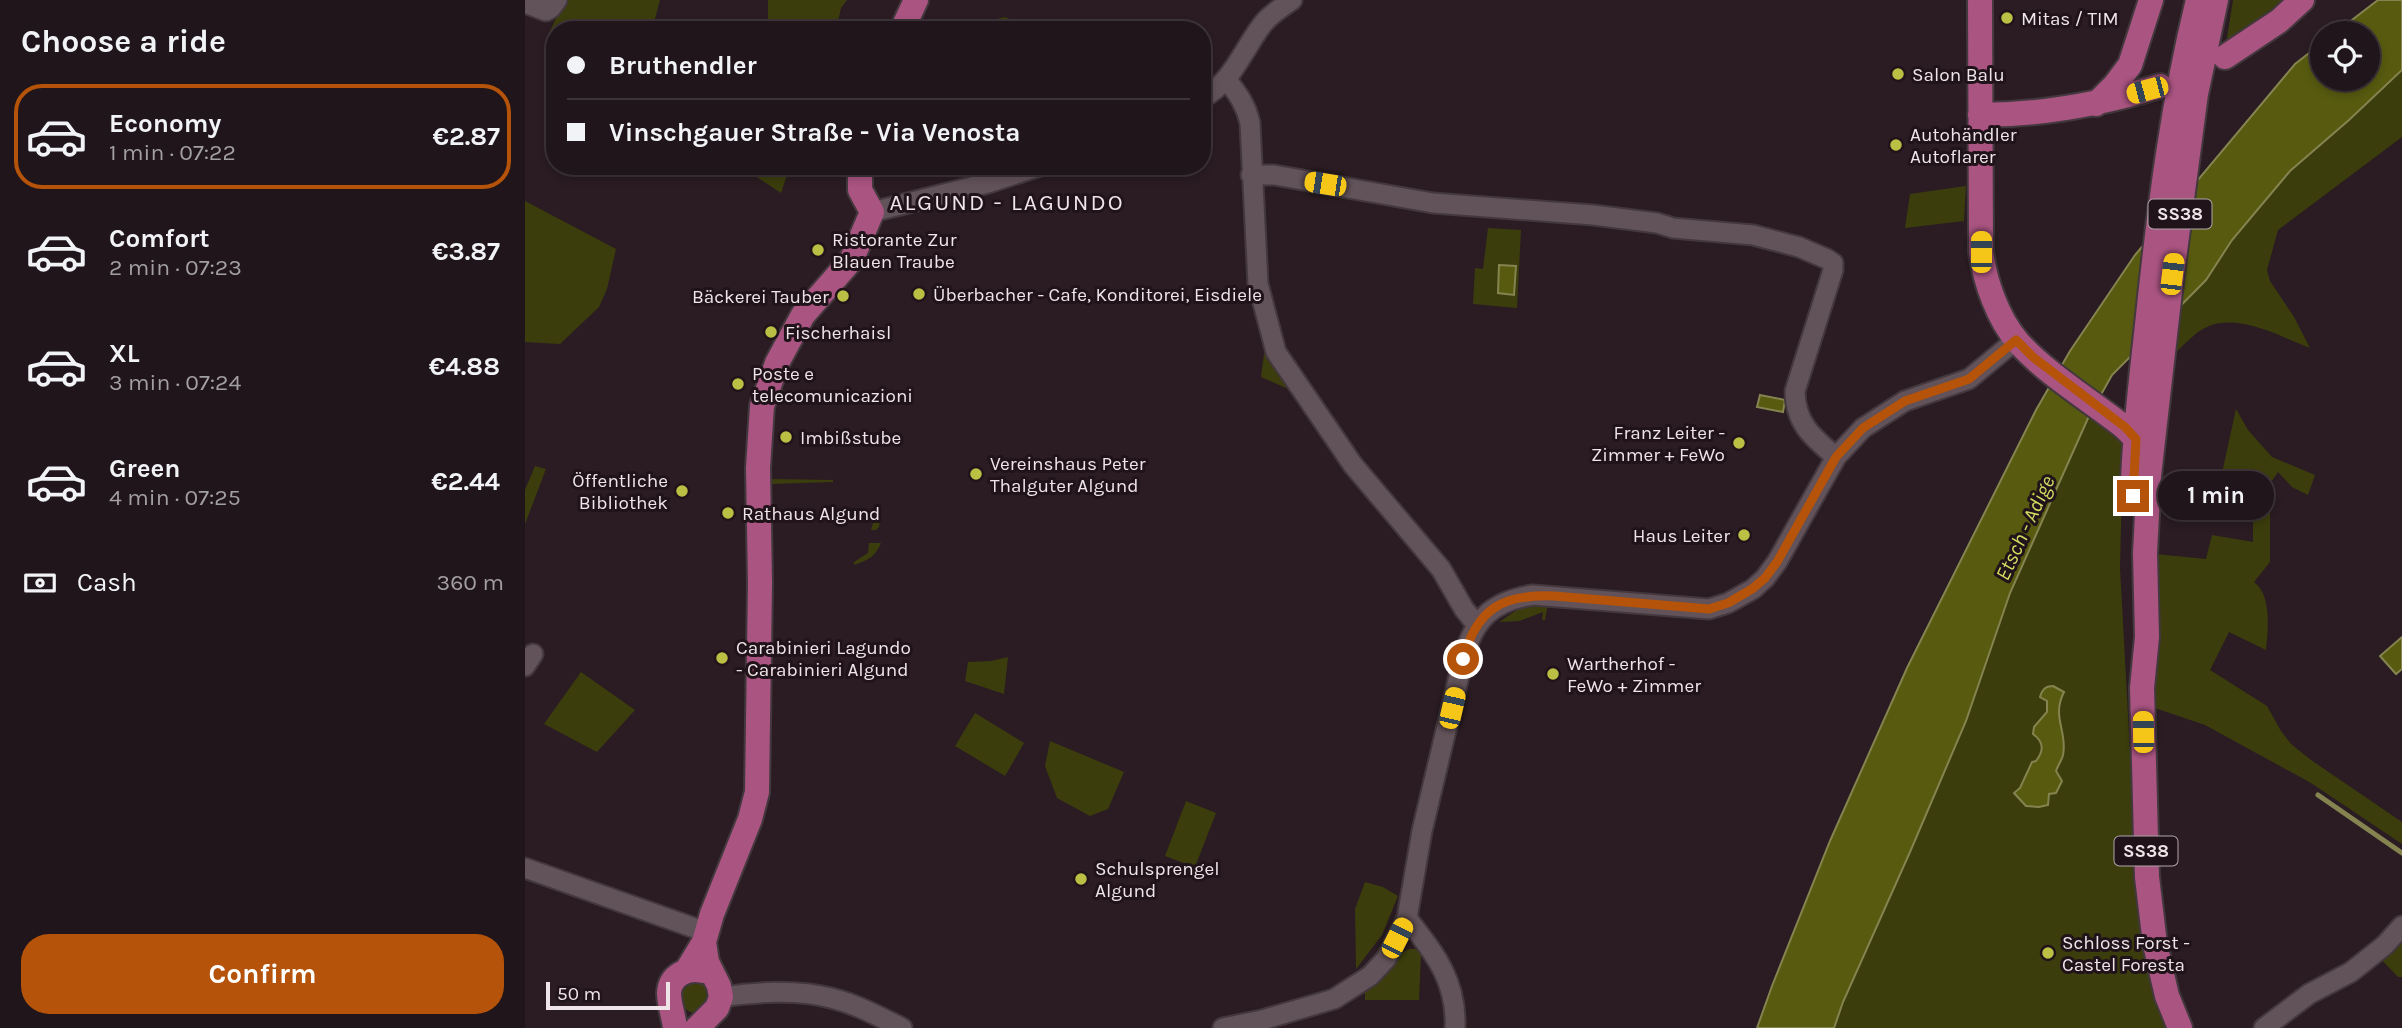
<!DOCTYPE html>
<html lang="en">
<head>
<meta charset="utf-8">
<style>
	:root { --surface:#20151a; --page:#2d2227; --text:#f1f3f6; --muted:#a29fa2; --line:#3d3439; --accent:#b45309 }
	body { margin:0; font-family:Karla,sans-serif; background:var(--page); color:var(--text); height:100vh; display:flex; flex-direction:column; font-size:26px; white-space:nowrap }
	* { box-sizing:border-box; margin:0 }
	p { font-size:23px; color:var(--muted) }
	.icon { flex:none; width:38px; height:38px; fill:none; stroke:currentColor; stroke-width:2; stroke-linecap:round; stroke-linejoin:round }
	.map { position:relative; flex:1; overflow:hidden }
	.details { display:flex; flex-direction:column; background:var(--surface); width:525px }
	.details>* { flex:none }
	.hud { position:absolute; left:21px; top:21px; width:665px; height:154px; border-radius:28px; box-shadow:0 4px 10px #0003,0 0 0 2px var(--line); display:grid; align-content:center; height:154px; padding:0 21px; background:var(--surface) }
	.controls { position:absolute; left:1785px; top:21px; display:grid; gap:14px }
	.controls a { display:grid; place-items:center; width:70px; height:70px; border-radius:50%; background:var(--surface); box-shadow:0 4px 10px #0003,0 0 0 2px var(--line); font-size:35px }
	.scale { position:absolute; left:21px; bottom:18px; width:124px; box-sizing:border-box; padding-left:7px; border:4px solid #efe5e9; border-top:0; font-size:19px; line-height:24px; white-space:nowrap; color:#efe5e9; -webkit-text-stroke:5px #201319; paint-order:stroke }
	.end { position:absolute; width:32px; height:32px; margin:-16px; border:9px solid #b45309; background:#fff; box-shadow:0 0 0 4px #fff }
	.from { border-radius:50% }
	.bubble { position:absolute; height:49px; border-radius:24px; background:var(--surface); box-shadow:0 4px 10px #0003,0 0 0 2px var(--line); font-size:23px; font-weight:700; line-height:49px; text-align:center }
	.car { position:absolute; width:21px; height:42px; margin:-21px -10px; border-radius:9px; box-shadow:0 0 5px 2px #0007; background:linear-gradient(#f5c518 24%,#345 0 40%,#f5c518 0 76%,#345 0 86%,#f5c518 0) }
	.hud b { display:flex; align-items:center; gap:24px; height:66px; font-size:26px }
	.hud b+b { border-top:2px solid var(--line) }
	.hud i { width:18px; height:18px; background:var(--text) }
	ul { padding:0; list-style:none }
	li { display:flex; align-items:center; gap:21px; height:105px; margin:0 14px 10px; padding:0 7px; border:4px solid transparent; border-radius:28px }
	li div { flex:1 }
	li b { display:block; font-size:26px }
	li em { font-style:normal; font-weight:700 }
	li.on { border-color:var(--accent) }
	li>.icon { width:63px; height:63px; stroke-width:1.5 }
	h2 { padding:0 21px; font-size:32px; line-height:84px }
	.pay { display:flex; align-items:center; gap:18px; height:77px; padding:0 21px; font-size:26px }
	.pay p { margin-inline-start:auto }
	.button { display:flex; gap:14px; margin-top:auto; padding:14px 21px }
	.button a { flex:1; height:80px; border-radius:28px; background:var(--accent); color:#fff; font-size:28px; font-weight:700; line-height:80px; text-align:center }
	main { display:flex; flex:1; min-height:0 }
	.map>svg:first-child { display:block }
	.green { fill:#3b3d0c }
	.water { fill:#575a0f; stroke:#858450; stroke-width:2 }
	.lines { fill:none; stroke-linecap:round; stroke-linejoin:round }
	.stream { stroke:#858450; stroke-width:5 }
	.minor-casing { stroke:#43383d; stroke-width:23 }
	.major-casing { stroke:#43383d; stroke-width:28 }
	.minor { stroke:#625259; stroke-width:19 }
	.major { stroke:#a95481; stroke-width:24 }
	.route { stroke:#b45309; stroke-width:9 }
	.poi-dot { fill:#bbc045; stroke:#201319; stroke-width:2.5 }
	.labels { text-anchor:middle; stroke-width:6; stroke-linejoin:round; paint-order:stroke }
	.shield { fill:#201319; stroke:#b1a6ab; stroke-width:2 }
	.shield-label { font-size:18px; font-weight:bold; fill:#efe5e9 }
	.poi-label { font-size:19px; fill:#efe5e9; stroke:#201319; text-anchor:start }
	.water-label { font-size:21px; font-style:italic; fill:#d5db61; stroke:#201319 }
	.quarter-label { font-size:23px; letter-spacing:2px; fill:#efe5e9; stroke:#201319 }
</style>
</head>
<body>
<main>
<section class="details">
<h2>Choose a ride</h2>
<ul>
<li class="on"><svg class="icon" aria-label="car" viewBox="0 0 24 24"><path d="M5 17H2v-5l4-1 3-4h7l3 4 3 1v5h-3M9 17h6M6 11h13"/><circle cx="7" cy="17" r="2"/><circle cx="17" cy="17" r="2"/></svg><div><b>Economy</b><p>1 min · 07:22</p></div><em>€2.87</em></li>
<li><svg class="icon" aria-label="car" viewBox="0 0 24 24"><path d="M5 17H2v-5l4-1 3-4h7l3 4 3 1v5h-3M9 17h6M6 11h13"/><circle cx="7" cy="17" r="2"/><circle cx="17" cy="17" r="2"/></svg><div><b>Comfort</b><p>2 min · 07:23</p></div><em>€3.87</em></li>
<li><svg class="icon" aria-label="car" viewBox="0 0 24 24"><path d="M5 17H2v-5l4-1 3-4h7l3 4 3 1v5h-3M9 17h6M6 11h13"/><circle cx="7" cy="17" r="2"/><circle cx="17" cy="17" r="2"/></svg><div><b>XL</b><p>3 min · 07:24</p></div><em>€4.88</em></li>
<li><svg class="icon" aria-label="car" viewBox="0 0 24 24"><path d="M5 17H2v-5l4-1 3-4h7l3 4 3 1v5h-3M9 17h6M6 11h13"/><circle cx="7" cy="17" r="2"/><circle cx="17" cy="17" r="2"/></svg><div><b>Green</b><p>4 min · 07:25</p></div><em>€2.44</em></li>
</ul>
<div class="pay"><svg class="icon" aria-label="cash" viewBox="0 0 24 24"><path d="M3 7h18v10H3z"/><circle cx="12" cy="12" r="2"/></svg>Cash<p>360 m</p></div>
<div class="button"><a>Confirm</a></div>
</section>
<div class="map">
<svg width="1877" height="1028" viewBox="0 0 1877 1028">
	<rect width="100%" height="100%" fill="#2a1c22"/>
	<path class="green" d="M 40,0 L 135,0 L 127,30 L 30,30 L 30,40 L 23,35 Z
		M 243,0 L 322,0 L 316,8 L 311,30 L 243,30 Z
		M 1708,0 L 1766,0 L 1701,44 Z
		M 480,17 L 499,25 L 502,30 L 461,30 L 472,19 Z
		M 1877,70 L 1877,137 L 1753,230 L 1742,270 L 1745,281 L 1769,317 L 1785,348 C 1756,337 1716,314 1684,326 C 1671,331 1660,344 1649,354 L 1656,305 L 1681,280 L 1707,240 L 1765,171 L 1824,120 Z
		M 215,166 L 265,166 L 256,193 Z
		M 1441,186 L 1439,221 L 1380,228 L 1385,194 Z
		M 0,201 L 91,249 L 82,289 L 74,307 L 35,344 L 0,342 Z
		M 963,228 L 996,230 L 992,308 L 948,304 L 950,268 L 958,269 Z
		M 746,352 L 775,394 L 736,377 L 739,354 Z
		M 1711,409 L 1723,430 L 1747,457 L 1790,475 L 1783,495 L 1767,487 L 1753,472 L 1742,488 L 1749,501 L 1745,507 L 1745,562 L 1729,582 C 1747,595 1743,630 1741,650 L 1704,632 L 1685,670 L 1742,706 L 1756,731 L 1766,744 L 1786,760 L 1877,822 L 1877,844 L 1786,783 L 1680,725 L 1618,704 L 1620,553 L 1681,559 L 1687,535 L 1728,542 L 1728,490 L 1722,488 L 1724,478 L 1710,474 L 1708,479 L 1708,501 L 1692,496 Z
		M 1564,416 L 1587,430 L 1598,442 L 1595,568 L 1610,843 L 1643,1028 L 1309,1028 L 1318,1002 L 1385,852 L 1441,721 L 1485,593 Z
		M 10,466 L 21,469 L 0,524 L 0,490 Z
		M 246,479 L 308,480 L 308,482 L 246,484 Z
		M 351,507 L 356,511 L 354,527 L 351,530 L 346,530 L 349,520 L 342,519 L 343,512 Z
		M 344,543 L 356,543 C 350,557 343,560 329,565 L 329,562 L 343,553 Z
		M 1023,603 L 1020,620 L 1017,620 L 1018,612 L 994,621 L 974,622 L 998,606 Z
		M 483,657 L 479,694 L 440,681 L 443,662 L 466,661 Z
		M 56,672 L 110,710 L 72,752 L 19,724 Z
		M 450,713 L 499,743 L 480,776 L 430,746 Z
		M 525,741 L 599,772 L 583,809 L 565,816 L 532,798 L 520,766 Z
		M 661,801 L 691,813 L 670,867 L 640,856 Z
		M 840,882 L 858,887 L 873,896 L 857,935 L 831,969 L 830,909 Z
		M 1877,926 L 1877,977 L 1873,977 L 1850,953 Z
		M 884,949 L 891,949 L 896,955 L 894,1000 L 840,1000 L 840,992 L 854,981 L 870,956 Z
		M 178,978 L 188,998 L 171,1013 L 165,1012 L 156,1006 L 154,985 Z"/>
	<path class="water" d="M 1853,0 L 1877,0 L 1877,70 L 1824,120 L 1765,171 L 1707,240 L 1681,280 L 1587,375 L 1564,416 L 1485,593 L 1441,721 L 1385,852 L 1318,1002 L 1309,1028 L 1232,1028 L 1247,986 L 1305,841 L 1382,668 L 1511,410 L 1545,351 L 1610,255 L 1770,64 L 1797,43 L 1797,79 L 1843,79 L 1843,33 L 1810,33 Z
		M 974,265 L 991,266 L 989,295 L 973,293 Z
		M 1235,395 L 1260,400 L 1258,412 L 1232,407 Z
		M 1877,637 L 1877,669 L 1871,674 L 1855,656 Z
		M 1528,686 L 1539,692 C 1526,717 1543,732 1538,755 C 1537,760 1533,765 1531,771 L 1537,781 L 1531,793 L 1524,794 L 1523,805 L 1514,807 L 1501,806 L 1489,793 L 1495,788 L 1507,762 L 1511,761 C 1519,751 1519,742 1508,734 L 1509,727 L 1522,712 L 1522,701 L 1515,697 C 1517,690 1520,686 1528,686 Z"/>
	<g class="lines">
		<path class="stream" d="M 1793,795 L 1877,853"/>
		<g class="minor-casing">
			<path id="minor" d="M 0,3 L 21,11 L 26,8 L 32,0
				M 702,80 C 713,94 721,105 725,123 L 733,284 L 751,352 L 828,465 L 916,569 L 939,609 L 951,624
				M 677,98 C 707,83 718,50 737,25 C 744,15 757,7 767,0
				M 726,175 L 749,175 L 908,203 L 1068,215 L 1132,223 L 1148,228 L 1228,235 L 1274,247 L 1302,259 L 1308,263 L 1308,270 L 1270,391 C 1270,423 1288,438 1311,457
				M 347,212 L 463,183 L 515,166
				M 0,666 L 8,654
				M 0,868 L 181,932
				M 882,918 C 909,953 932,980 930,1028
				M 196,997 C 232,992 270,989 306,998 C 331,1004 355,1017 377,1028
				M 698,1028 L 737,1020 L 809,999 L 845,976 L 861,959 L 882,918 L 897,831 L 938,659 C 949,619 967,601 1008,595 L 1184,609 L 1203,603 L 1228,589 L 1240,578 L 1252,562 L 1311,457 L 1338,428 L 1380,401 L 1444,379 L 1491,340
				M 1739,1028 L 1784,994 L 1826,972 L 1860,945 L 1877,926"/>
		</g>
		<g class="major-casing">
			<path id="major" d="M 1455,0 L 1456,252 C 1460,282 1473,319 1493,342 C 1520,373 1566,401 1599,427 L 1611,439
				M 377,30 L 391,0
				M 1700,57 L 1754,21 L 1777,0
				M 1571,104 L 1590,85 L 1605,65 L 1626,0
				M 1455,115 C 1517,115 1576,104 1635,86
				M 1608,481 C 1610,422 1618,364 1624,306 C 1635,203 1648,101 1673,0
				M 162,970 L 179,942 L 187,914 L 225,819 L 232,792 L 235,583 L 233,468 L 237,406 L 252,363 L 278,315 L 327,259 L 347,212 L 335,190 L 335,166
				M 150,1028 C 149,1017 144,1004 144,993 C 145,975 163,967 178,971
				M 172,1028 L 192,1008 L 196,997 L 194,986 L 182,962 L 179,942
				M 1655,1028 L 1642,996 L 1630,944 L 1622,877 L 1617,688 L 1622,637 L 1620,553 L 1624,476 L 1647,274 L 1671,94 L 1691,0"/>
		</g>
		<use href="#minor" class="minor"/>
		<use href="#major" class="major"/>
	</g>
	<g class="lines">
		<path class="route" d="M 938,659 C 952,608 978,594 1029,596 L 1184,609 L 1203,603 L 1227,589 L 1240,578 L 1252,562 L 1311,457 L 1338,428 L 1380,401 L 1444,379 L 1491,340 L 1508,357 L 1600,427 L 1611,439 L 1608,496"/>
	</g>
	<g class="poi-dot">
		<circle cx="1482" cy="18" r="7"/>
		<circle cx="1373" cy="74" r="7"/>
		<circle cx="1371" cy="145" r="7"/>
		<circle cx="293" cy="250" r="7"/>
		<circle cx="394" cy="294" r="7"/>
		<circle cx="318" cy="296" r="7"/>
		<circle cx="246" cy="332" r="7"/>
		<circle cx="213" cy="384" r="7"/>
		<circle cx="261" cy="437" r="7"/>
		<circle cx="1214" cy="443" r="7"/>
		<circle cx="451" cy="474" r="7"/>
		<circle cx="157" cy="491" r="7"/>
		<circle cx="203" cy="513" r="7"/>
		<circle cx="1219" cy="535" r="7"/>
		<circle cx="197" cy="658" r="7"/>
		<circle cx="1028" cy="674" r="7"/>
		<circle cx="556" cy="879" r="7"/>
		<circle cx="1523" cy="953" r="7"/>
	</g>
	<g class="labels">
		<g class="shield">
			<rect x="1623.5" y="199.5" width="63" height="29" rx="5"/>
			<rect x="1589.5" y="836.5" width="63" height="29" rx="5"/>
		</g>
		<g class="shield-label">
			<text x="1655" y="220">SS38</text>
			<text x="1621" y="857">SS38</text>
		</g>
		<g class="poi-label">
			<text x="1496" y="25">Mitas / TIM</text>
			<text x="1387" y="81">Salon Balu</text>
			<text x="1385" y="141">Autohändler<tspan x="1385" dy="22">Autoflarer</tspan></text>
			<text x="307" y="246">Ristorante Zur<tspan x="307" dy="22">Blauen Traube</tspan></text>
			<text x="408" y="301">Überbacher - Cafe, Konditorei, Eisdiele</text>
			<text x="304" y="303" text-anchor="end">Bäckerei Tauber</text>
			<text x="260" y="339">Fischerhaisl</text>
			<text x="227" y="380">Poste e<tspan x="227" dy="22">telecomunicazioni</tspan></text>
			<text x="1200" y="439" text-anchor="end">Franz Leiter -<tspan x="1200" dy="22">Zimmer + FeWo</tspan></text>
			<text x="275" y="444">Imbißstube</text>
			<text x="465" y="470">Vereinshaus Peter<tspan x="465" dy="22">Thalguter Algund</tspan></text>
			<text x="143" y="487" text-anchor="end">Öffentliche<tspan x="143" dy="22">Bibliothek</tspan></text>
			<text x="217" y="520">Rathaus Algund</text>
			<text x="1205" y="542" text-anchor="end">Haus Leiter</text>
			<text x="211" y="654">Carabinieri Lagundo<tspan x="211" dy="22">- Carabinieri Algund</tspan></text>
			<text x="1042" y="670">Wartherhof -<tspan x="1042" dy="22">FeWo + Zimmer</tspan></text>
			<text x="570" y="875">Schulsprengel<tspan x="570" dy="22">Algund</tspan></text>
			<text x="1537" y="949">Schloss Forst -<tspan x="1537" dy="22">Castel Foresta</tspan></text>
		</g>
		<g class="water-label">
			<text transform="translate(1500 528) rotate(-65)" y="7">Etsch - Adige</text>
		</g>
		<g class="quarter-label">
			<text x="482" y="210">ALGUND - LAGUNDO</text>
		</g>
	</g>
</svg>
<div class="controls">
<a><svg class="icon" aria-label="locate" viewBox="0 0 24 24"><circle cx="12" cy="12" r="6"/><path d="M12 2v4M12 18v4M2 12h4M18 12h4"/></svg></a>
</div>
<div class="scale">50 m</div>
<i class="end from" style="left:938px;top:659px"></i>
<i class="end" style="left:1608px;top:496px"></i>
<div class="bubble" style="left:1633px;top:471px;width:116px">1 min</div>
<i class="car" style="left:1622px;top:90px;rotate:255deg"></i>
<i class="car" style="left:800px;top:184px;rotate:279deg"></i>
<i class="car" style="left:1456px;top:252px;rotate:0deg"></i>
<i class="car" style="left:1647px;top:274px;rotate:7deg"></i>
<i class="car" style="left:927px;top:708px;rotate:13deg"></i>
<i class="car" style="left:1618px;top:732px;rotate:359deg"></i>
<i class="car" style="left:872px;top:938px;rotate:27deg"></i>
<div class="hud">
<b><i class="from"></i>Bruthendler</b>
<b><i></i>Vinschgauer Straße - Via Venosta</b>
</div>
</div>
</main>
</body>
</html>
